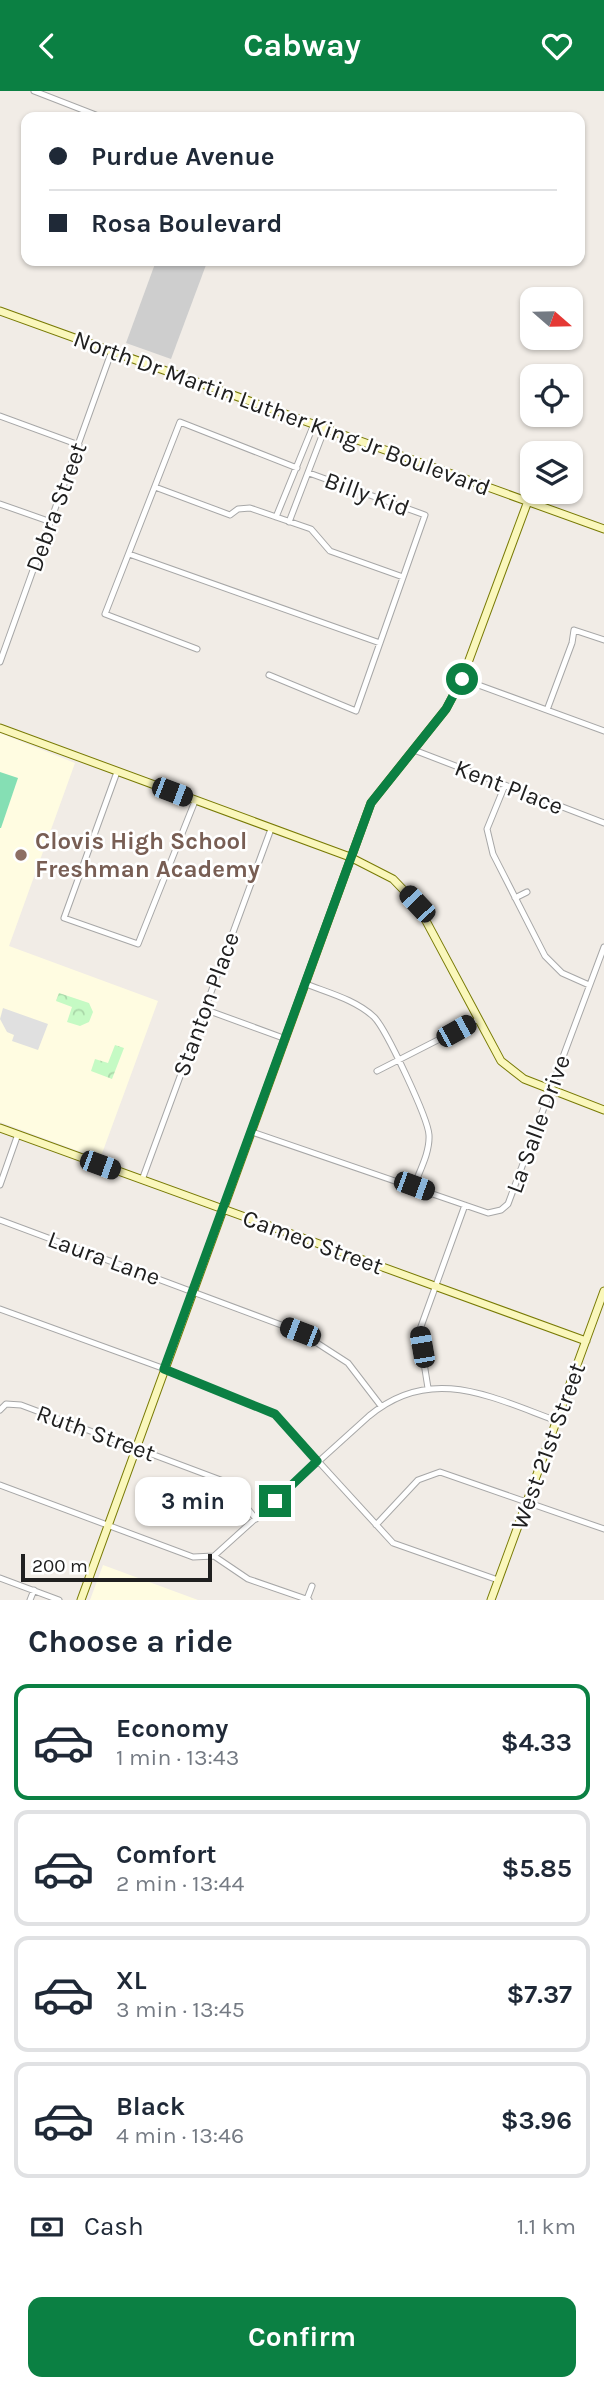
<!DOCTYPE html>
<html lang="en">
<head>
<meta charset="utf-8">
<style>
	:root { --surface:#fff; --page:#f6f6f7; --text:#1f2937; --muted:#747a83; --line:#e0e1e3; --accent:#0b8043 }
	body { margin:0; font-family:Karla,sans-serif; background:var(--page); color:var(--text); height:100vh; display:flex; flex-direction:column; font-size:26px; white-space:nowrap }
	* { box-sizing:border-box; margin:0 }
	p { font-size:23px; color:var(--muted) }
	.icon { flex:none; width:38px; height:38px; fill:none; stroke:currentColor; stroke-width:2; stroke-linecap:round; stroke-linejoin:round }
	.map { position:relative; height:1509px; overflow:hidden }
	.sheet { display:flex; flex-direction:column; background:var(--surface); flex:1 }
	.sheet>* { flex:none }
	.top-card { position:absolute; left:21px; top:21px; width:564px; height:154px; border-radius:14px; box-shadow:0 2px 5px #0004; display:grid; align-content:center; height:154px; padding:0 28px; background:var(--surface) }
	.needle { width:46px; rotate:110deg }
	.controls { position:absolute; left:520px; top:196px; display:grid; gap:14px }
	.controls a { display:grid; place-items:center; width:63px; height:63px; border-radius:14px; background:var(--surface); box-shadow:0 2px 5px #0004; font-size:35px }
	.scale { position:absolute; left:21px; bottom:18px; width:191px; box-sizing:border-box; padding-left:7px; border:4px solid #202020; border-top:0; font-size:19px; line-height:24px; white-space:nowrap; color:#202020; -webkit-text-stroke:5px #fff; paint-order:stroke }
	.end { position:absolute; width:32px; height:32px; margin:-16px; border:9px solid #0b8043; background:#fff; box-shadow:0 0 0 4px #fff }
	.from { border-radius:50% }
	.bubble { position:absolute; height:49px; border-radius:14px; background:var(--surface); box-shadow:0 2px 5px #0004; font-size:23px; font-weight:700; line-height:49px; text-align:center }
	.car { position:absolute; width:21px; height:42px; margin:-21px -10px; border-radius:9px; box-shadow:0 0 5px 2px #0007; background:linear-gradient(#222 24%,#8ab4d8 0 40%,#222 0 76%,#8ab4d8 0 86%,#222 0) }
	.top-card b { display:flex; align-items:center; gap:24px; height:66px; font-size:26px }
	.top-card b+b { border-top:2px solid var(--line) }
	.top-card i { width:18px; height:18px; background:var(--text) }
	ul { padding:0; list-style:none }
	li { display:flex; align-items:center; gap:21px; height:116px; margin:0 14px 10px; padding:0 14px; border:4px solid var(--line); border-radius:14px }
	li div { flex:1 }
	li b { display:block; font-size:26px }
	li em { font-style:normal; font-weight:700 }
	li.on { border-color:var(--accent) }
	li>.icon { width:63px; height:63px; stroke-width:1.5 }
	h2 { padding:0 28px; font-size:32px; line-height:84px }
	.pay { display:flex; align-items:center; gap:18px; height:77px; padding:0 28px; font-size:26px }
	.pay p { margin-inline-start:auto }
	.cta { display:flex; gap:14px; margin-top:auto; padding:14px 28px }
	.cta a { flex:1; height:80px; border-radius:14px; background:var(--accent); color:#fff; font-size:28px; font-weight:700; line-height:80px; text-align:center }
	header { display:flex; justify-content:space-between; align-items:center; height:91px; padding:0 28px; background:var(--accent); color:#fff; font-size:32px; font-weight:700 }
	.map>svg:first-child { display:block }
	.education { fill:#fffce1 }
	.religious { fill:#cecece }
	.park { fill:url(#park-crowns) }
	.pitch { fill:#85dfb4 }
	.parking { fill:#e0e0e0 }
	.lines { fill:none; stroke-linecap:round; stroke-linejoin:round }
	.street-casing { stroke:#a7a7a7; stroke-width:7 }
	.secondary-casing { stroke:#787a05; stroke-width:9 }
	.street { stroke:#fff; stroke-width:5 }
	.secondary { stroke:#faf7bb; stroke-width:7 }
	.route { stroke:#0b8043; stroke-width:9 }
	.education-dot { fill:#8d6e63; stroke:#fff; stroke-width:2.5 }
	.labels { text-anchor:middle; stroke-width:5; stroke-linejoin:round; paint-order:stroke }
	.street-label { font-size:24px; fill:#202020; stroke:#fff }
	.education-label { font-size:24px; font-weight:bold; fill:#785e54; stroke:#fff; text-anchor:start }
</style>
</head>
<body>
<header><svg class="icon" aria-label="back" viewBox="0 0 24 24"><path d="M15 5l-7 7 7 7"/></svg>Cabway<svg class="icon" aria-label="heart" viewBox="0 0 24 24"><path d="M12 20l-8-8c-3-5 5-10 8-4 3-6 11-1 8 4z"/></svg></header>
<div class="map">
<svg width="604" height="1509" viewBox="0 0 604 1509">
	<defs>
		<pattern id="park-crowns" width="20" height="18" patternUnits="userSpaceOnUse" patternTransform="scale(1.75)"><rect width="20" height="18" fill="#c5fac4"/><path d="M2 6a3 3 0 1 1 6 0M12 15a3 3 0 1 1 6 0" fill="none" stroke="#a9d6a8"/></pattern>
	</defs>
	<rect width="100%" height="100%" fill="#f1ece6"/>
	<path class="education" d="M 0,642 L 75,672 L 9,855 L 158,910 L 100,1068 L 0,1031 Z
		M 103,1474 L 198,1509 L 90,1509 Z"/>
	<path class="religious" d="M 156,170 L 195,170 L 206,174 L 171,268 L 126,252 Z"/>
	<path class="park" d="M 59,902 L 89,912 L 93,921 L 89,931 L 80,935 L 67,931 L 72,916 L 56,910 Z
		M 115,954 L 124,957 L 112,988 L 91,980 L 95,968 L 108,972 Z"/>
	<path class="pitch" d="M 0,681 L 18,687 L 1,737 L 0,737 Z"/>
	<path class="parking" d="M 3,917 L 48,933 L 38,959 L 12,950 L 14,944 L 7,941 L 0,928 Z"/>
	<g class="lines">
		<g class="street-casing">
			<path id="street" d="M 34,0 L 101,26
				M 0,325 L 79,354
				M 155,396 L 230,424 L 238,418 L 250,417 L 311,438 L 330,460 L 403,486
				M 0,413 L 51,431
				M 276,426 L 314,333
				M 289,431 L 325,337
				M 129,463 L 380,552
				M 197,558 L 105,523 L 180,331 L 297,377
				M 0,571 L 111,262
				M 269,584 L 356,620 L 425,424 L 309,382
				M 462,588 L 604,640
				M 547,619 L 572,552 L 574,539 L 604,549
				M 414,659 L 604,732
				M 117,681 L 64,827 L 138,853 L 195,710
				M 505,694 L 487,738 L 493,763 L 545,865 L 562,882 L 589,894
				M 515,807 L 527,801
				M 306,893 C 329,902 356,909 374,926 C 386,938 428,1027 429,1044 C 430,1061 420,1079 414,1095
				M 204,918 L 286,948
				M 377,980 L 477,929
				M 252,1041 L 488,1122 L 501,1119 L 508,1113 L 604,856
				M 142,1089 L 271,738
				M 0,1094 L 18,1043
				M 0,1129 L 300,1241 L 348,1272 L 381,1315
				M 0,1218 L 165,1278 L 275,1323 L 393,1452 L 498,1489
				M 428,1297 L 419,1241 L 465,1114
				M 0,1319 L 6,1313 L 21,1314 L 226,1391 L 256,1428
				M 0,1394 L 193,1466 L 214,1465 L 248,1488 L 309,1509
				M 376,1434 L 418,1389 L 440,1381 L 604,1438
				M 214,1465 L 369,1325 C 431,1273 491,1306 557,1330
				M 0,1487 L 59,1509
				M 307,1508 L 312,1495
				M 30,1509 L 34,1499"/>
		</g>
		<g class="secondary-casing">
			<path id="secondary" d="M 0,220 L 604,438
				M 0,637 L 350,766 L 393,788 L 417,813 L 501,970 L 524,988 L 604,1019
				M 0,1037 L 586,1250
				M 81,1509 L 371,712 L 446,618 L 462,588 L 528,410
				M 491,1509 L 604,1200"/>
		</g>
		<use href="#street" class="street"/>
		<use href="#secondary" class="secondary"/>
	</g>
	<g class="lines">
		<path class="route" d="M 275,1410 L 317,1370 L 275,1323 L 164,1278 L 371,712 L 446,618 L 462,588"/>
	</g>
	<circle class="education-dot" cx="21" cy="764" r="7"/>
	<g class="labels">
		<g class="street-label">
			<text transform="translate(282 322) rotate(20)" y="8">North Dr Martin Luther King Jr Boulevard</text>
			<text transform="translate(367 403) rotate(20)" y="8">Billy Kid</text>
			<text transform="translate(56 416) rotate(-70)" y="8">Debra Street</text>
			<text transform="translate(509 696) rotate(21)" y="8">Kent Place</text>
			<text transform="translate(206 913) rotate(-70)" y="8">Stanton Place</text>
			<text transform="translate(538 1033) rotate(-70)" y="8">La Salle Drive</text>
			<text transform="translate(313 1151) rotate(20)" y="8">Cameo Street</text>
			<text transform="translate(104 1167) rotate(20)" y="8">Laura Lane</text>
			<text transform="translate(96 1342) rotate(20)" y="8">Ruth Street</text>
			<text transform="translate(548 1355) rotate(-70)" y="8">West 21st Street</text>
		</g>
		<g class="education-label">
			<text x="35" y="758">Clovis High School<tspan x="35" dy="28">Freshman Academy</tspan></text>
		</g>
	</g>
</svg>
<div class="controls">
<a><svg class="needle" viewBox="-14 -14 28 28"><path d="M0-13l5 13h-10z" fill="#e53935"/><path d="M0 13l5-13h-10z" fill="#747a83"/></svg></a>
<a><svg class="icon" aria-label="locate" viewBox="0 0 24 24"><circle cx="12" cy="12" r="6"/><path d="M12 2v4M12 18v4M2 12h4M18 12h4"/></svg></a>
<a><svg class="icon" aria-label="layers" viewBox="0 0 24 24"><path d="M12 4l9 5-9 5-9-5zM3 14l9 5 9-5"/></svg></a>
</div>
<div class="scale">200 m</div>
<i class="end from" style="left:462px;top:588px"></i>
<i class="end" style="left:275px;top:1410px"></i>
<div class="bubble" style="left:135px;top:1386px;width:116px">3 min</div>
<i class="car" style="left:172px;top:701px;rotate:111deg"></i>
<i class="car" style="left:417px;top:813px;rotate:317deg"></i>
<i class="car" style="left:456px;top:940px;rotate:61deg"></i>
<i class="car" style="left:100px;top:1074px;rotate:110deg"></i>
<i class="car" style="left:414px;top:1095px;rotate:110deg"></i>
<i class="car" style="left:300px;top:1241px;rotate:291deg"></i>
<i class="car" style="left:422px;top:1256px;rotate:350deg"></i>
<div class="top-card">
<b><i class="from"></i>Purdue Avenue</b>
<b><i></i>Rosa Boulevard</b>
</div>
</div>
<section class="sheet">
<h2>Choose a ride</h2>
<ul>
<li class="on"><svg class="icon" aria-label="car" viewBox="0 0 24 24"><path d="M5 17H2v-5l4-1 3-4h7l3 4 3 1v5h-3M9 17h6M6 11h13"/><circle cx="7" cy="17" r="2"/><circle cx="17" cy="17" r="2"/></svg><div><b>Economy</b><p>1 min · 13:43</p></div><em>$4.33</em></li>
<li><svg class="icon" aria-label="car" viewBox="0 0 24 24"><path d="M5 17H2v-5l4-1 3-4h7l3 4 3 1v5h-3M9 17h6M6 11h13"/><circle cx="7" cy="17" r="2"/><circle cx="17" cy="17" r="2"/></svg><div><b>Comfort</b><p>2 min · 13:44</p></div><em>$5.85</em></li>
<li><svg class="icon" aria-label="car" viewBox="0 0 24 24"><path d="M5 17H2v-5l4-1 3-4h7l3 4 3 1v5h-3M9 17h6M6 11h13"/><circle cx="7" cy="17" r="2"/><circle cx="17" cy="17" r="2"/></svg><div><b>XL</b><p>3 min · 13:45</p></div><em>$7.37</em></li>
<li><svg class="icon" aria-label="car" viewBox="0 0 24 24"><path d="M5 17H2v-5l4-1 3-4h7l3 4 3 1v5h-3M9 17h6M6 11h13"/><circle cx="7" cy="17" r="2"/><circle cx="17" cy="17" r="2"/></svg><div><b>Black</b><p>4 min · 13:46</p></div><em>$3.96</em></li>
</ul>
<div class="pay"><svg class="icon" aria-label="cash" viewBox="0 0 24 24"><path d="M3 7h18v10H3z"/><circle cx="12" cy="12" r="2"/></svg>Cash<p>1.1 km</p></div>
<div class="cta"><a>Confirm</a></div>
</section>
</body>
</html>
